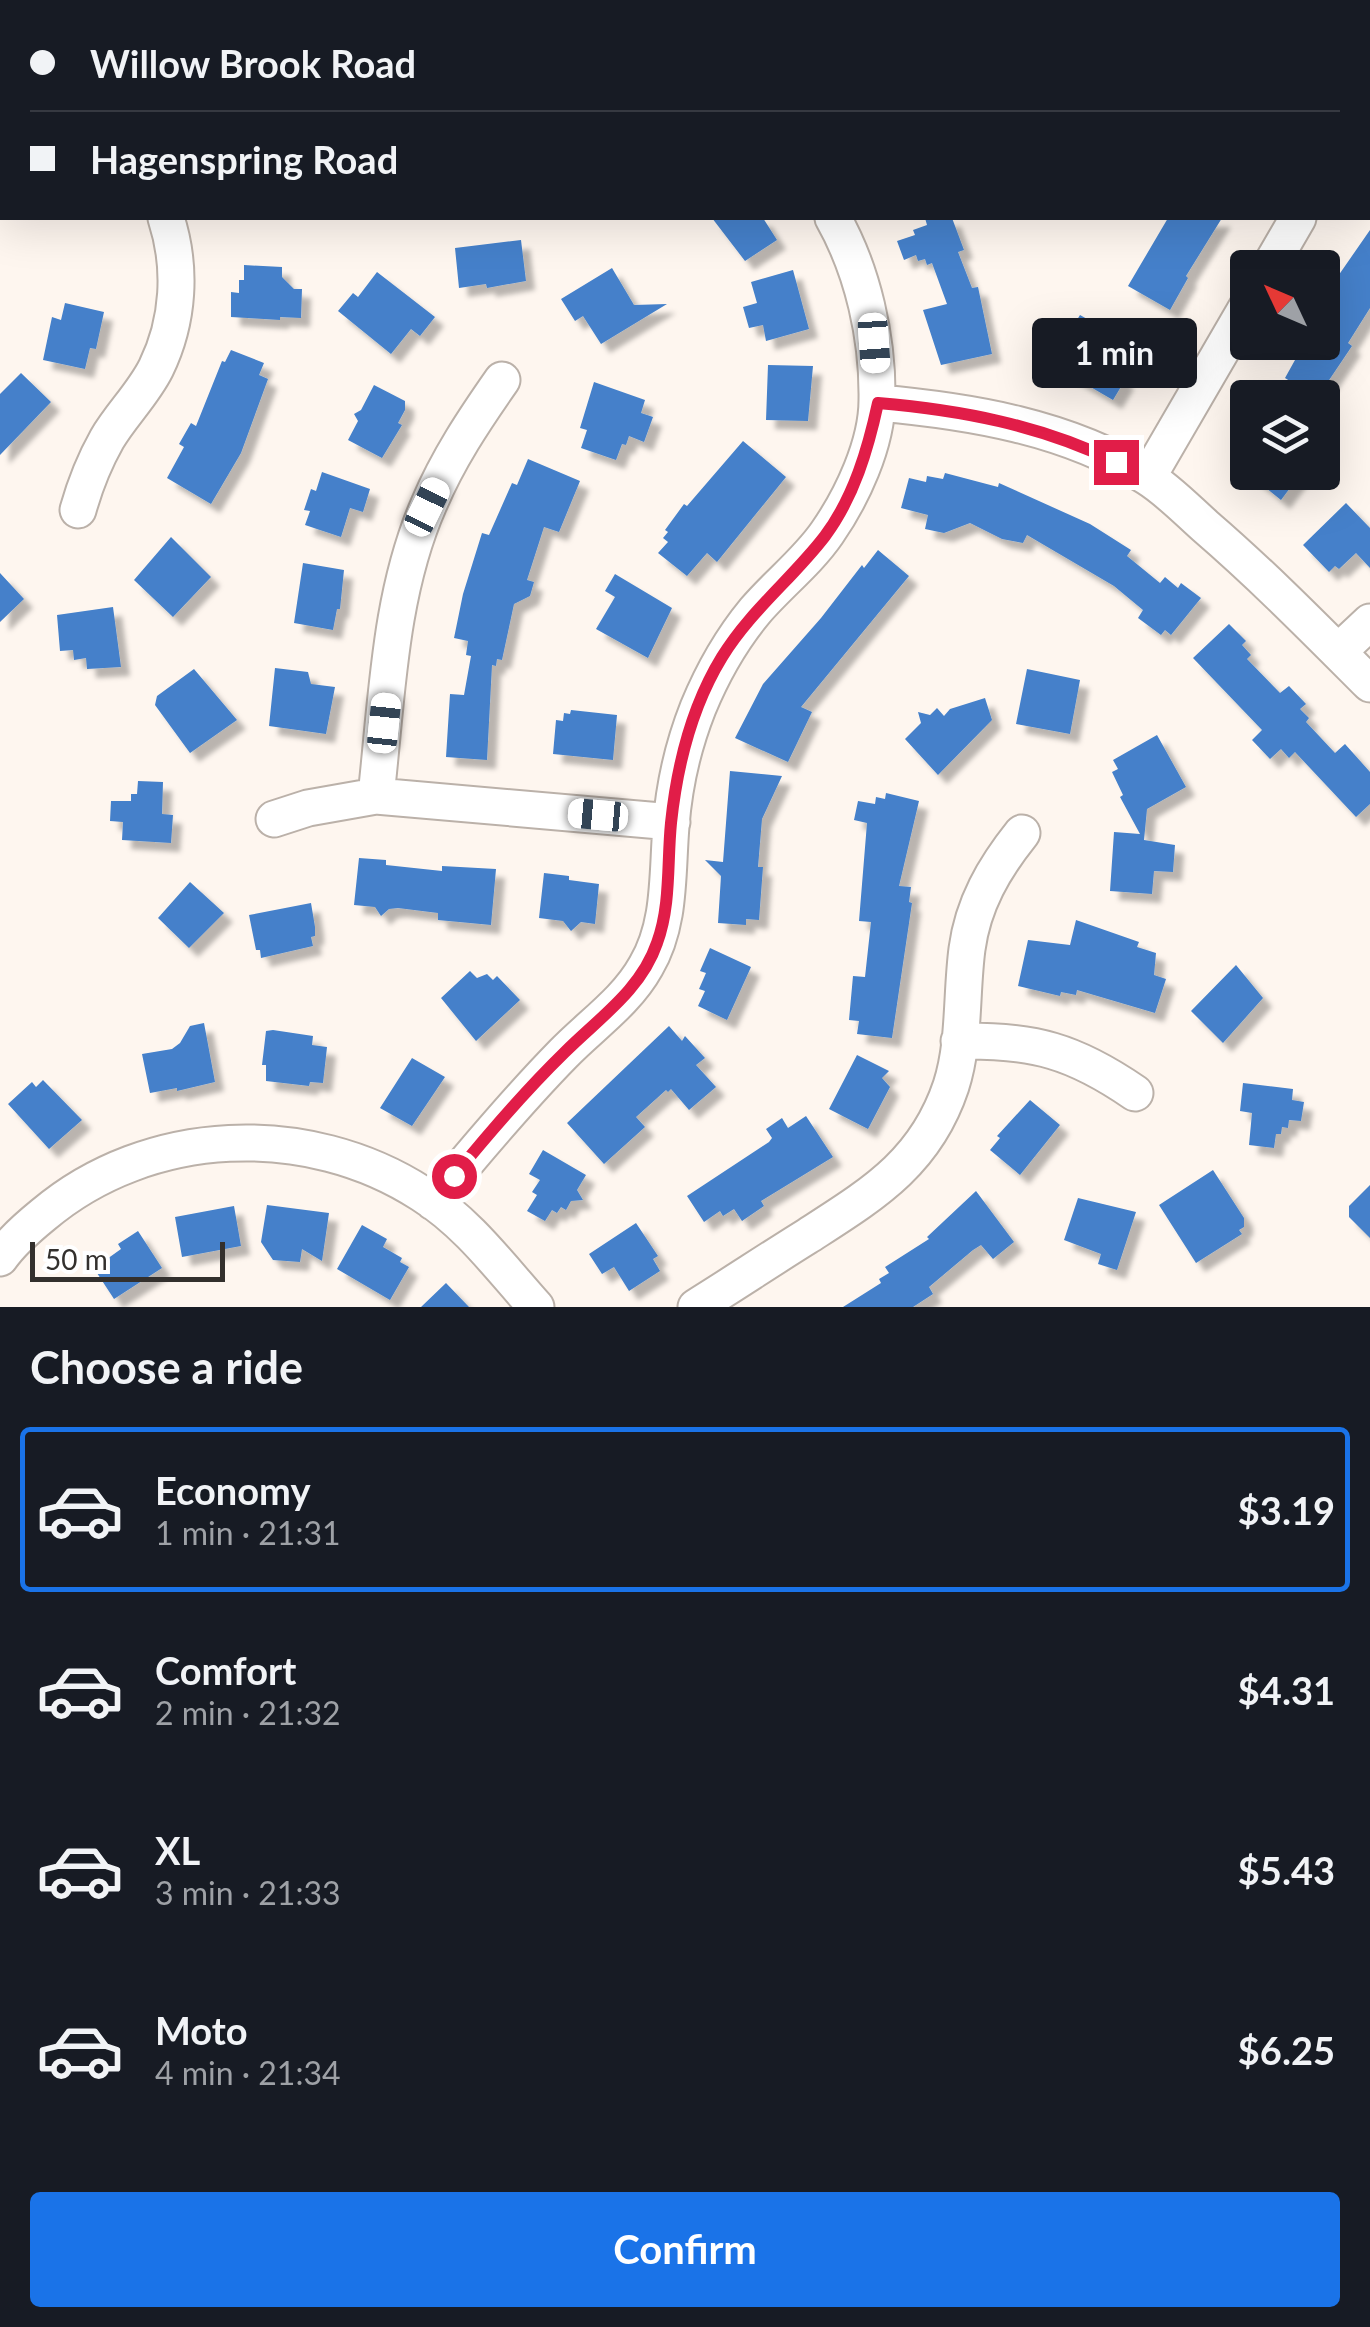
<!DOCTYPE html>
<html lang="en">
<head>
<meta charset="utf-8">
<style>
	:root { --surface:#171b24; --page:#242831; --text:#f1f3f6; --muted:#9ea1a6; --line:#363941; --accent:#1a73e8 }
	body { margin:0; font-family:Lato,sans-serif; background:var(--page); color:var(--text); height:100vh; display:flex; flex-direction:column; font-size:38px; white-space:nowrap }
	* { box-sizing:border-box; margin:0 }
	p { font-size:32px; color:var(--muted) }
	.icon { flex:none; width:55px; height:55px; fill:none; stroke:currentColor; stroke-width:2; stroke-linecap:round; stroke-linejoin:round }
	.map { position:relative; height:1307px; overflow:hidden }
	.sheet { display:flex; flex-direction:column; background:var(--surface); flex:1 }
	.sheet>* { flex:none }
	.banner { position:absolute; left:0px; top:0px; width:1370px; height:220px; box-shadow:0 10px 40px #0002; display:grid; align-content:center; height:220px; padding:0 30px; background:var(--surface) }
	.needle { width:65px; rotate:314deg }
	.buttons { position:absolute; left:1230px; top:250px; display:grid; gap:20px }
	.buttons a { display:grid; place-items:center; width:110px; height:110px; border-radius:10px; background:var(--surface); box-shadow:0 10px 40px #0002; font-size:50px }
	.scale { position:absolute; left:30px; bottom:25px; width:195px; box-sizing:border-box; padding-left:10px; border:5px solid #33302d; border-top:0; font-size:28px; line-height:35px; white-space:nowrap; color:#33302d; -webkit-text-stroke:8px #fff; paint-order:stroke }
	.end { position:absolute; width:45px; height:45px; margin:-22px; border:12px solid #e11d48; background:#fff; box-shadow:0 0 0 5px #fff }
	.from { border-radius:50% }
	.bubble { position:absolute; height:70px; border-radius:10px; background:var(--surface); box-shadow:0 10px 40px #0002; font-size:32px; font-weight:700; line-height:70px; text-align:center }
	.car { position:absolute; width:30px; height:60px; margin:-30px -15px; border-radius:12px; box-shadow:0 0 8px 2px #0007; background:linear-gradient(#fff 24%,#345 0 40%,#fff 0 76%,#345 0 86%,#fff 0) }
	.banner b { display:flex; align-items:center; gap:35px; height:95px; font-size:38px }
	.banner b+b { border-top:2px solid var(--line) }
	.banner i { width:25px; height:25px; background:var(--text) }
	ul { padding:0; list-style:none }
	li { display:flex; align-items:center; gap:30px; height:165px; margin:0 20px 15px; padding:0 10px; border:5px solid transparent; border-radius:10px }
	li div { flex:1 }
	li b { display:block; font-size:38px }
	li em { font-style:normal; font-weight:700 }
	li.on { border-color:var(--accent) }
	li>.icon { width:90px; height:90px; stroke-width:1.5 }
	h2 { padding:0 30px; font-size:45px; line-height:120px }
	.button { display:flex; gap:20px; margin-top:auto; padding:20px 30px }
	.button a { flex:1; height:115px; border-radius:10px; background:var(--accent); color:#fff; font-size:40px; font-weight:700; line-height:115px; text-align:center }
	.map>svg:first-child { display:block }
	.building { fill:#4480ca; filter:url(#shadow) }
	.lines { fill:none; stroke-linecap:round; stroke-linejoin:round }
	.minor-casing { stroke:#bbb1a9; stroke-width:39 }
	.minor { stroke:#fff; stroke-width:35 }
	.route { stroke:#e11d48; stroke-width:12 }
</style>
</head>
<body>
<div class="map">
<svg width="1370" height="1307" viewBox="0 0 1370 1307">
	<defs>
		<filter id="shadow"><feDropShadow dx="9" dy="9" stdDeviation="2.5" flood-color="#0004"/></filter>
	</defs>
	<rect width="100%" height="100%" fill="#fef6ef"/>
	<path class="building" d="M 712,218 L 763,218 L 777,240 L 745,261 Z
		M 925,218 L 952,218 L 964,250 L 958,252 L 972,288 L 978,287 L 992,354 L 941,365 L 923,310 L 947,304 L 932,263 L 927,265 L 925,259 L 918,261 L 916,255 L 904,260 L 897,241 L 915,235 L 913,230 L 927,225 Z
		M 1168,218 L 1222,218 L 1186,276 L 1188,278 L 1170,310 L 1128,286 Z
		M 1370,230 L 1370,308 L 1348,343 L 1352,346 L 1317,398 L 1285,378 L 1305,342 L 1322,342 L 1322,309 L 1339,281 L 1336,279 Z
		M 521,240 L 526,281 L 487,288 L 486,284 L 459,288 L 455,248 Z
		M 244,265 L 282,267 L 282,277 L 294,289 L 302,289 L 301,318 L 280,317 L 280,320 L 231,317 L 231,292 L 239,293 L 239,280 L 244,280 Z
		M 612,268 L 634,305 L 667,304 L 601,344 L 583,316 L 575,321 L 561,299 Z
		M 793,270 L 809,329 L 766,341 L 763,325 L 749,328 L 743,307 L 757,303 L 751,282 Z
		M 377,272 L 435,317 L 420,336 L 411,329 L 391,354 L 338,311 L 353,293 L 358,297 Z
		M 65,303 L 104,312 L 96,349 L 90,348 L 85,369 L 43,360 L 52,317 L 61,320 Z
		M 1080,315 L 1135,346 L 1120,376 L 1125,380 L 1113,400 L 1063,371 L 1076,348 L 1064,341 Z
		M 231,350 L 264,363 L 259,375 L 268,379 L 241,453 L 211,504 L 167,478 L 184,447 L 179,444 L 191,423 L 196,426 L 222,361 L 225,362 Z
		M 768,365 L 813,366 L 808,421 L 766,420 Z
		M 21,373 L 51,402 L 0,455 L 0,394 Z
		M 594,382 L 645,400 L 641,413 L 653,417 L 644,442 L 629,436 L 626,445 L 622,444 L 616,460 L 581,448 L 587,430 L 580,428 Z
		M 374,385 L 405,401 L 405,410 L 398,423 L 402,425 L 382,458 L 348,440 L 358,421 L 354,414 L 361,410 Z
		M 743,441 L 786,477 L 717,562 L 707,553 L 687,576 L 658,553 L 668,542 L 663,538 L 668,532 L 665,530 L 684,504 L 687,506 Z
		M 528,459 L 580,481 L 559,532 L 544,527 L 527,580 L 534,582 L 530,596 L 514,604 L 502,660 L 497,659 L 496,666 L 492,665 L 487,760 L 446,757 L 450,694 L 464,695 L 471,656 L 466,655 L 468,641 L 454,638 L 463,594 L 482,533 L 489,535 L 512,483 L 517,485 Z
		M 322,472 L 370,489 L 363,512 L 350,508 L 341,537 L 305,525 L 310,511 L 304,510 L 311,489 L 316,491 Z
		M 1246,472 L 1302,472 L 1281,500 Z
		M 945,473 L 998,487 L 999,483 L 1090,524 L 1131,550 L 1127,556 L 1160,583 L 1165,577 L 1178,588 L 1181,583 L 1201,598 L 1171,635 L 1165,630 L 1161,635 L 1138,618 L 1143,610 L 1114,586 L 1027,535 L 1023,543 L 1002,539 L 970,523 L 944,533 L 925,529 L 928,515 L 901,508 L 909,478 L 926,482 L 927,476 L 943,479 Z
		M 1346,503 L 1370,528 L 1370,568 L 1356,553 L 1339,569 L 1335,566 L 1329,572 L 1303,545 Z
		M 171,537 L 211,577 L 173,617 L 134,580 Z
		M 878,550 L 909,576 L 801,707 L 812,712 L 788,762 L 735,738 L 763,684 L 821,618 L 862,565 L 864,568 Z
		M 303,563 L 344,570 L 340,609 L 337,609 L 333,630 L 294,623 Z
		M 0,573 L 24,599 L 0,622 Z
		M 615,574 L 672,608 L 648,658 L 596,629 L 615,597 L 605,591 Z
		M 113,607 L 121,667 L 87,669 L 86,658 L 74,660 L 73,650 L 60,651 L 57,615 Z
		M 1229,624 L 1246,641 L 1242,645 L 1251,655 L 1247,659 L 1280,693 L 1289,686 L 1306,704 L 1300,709 L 1309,718 L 1306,722 L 1335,753 L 1345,744 L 1370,772 L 1370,804 L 1356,817 L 1295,752 L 1289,758 L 1281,749 L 1270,759 L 1252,740 L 1262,730 L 1193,658 Z
		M 275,668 L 308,672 L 311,684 L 335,687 L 326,734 L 269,726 Z
		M 194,669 L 237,720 L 190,753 L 155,705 L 157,696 Z
		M 1027,669 L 1080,680 L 1070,734 L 1016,724 Z
		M 985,698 L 992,720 L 938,775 L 905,739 L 921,723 L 918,712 L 930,715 L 937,708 L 944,716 L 950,709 Z
		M 571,710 L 617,715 L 613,760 L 553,754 L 556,720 L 563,721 L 564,713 L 570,714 Z
		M 1157,735 L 1186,787 L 1147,809 L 1144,840 L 1175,845 L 1173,872 L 1154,871 L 1152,894 L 1110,891 L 1114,832 L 1140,834 L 1120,797 L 1123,795 L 1112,772 L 1118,769 L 1113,760 Z
		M 730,771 L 782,776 L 762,819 L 758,867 L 763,867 L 759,920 L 746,919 L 746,925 L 718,923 L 721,876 L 705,860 L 723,862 Z
		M 138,781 L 163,782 L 162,814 L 173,815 L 171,843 L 122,840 L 123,822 L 110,821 L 111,801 L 131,801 L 131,794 L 137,794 Z
		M 886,793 L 919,801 L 899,886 L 911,887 L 909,902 L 912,903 L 892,1038 L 857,1034 L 859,1021 L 849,1020 L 853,976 L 865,977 L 871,922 L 859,921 L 867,823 L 854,820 L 858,801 L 875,804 L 876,797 L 885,799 Z
		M 359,858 L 386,860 L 386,865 L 442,871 L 442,866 L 496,869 L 491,925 L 438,920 L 438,913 L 398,908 L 389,909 L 381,916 L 375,907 L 354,905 Z
		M 544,873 L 569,876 L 569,880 L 599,884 L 595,924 L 581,922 L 571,931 L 563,921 L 539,918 Z
		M 190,882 L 224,913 L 189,948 L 158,918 Z
		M 311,903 L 315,927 L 315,936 L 311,937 L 313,946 L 261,958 L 260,950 L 256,950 L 249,915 Z
		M 1076,920 L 1139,942 L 1137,947 L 1156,953 L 1154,975 L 1166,979 L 1155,1013 L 1077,990 L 1076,995 L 1061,992 L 1060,996 L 1018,986 L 1028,940 L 1070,945 Z
		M 710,948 L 751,967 L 727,1020 L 698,1006 L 705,991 L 699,989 L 706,973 L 700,971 Z
		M 1236,965 L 1263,998 L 1223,1043 L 1191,1011 Z
		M 470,971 L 477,978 L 487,974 L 493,980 L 497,976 L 520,1000 L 476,1041 L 441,998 Z
		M 204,1023 L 215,1082 L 177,1091 L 177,1088 L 150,1093 L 142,1054 L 172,1049 L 180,1043 L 190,1026 Z
		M 669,1026 L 682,1041 L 685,1036 L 705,1058 L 696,1065 L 716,1087 L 689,1110 L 671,1089 L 668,1092 L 666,1090 L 636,1117 L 645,1127 L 604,1164 L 567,1123 Z
		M 273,1030 L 313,1036 L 312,1045 L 327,1047 L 323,1083 L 310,1082 L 309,1086 L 266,1081 L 266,1065 L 262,1065 L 266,1031 Z
		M 857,1055 L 889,1071 L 882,1078 L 890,1087 L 868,1129 L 829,1109 Z
		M 412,1058 L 445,1077 L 412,1126 L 380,1108 Z
		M 43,1080 L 82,1120 L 49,1149 L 8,1104 L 32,1082 L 36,1087 Z
		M 1243,1083 L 1293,1089 L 1292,1100 L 1304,1102 L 1301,1121 L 1289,1120 L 1288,1128 L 1282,1127 L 1281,1134 L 1276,1134 L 1274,1148 L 1249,1145 L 1252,1113 L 1240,1111 Z
		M 1030,1100 L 1060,1125 L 1020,1175 L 990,1150 L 1000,1138 L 997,1136 Z
		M 806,1116 L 833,1157 L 761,1201 L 764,1206 L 742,1221 L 734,1209 L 723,1216 L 720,1211 L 704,1222 L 687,1196 L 769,1142 L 772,1138 L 766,1129 L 782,1118 L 788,1128 Z
		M 543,1150 L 586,1175 L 577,1190 L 583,1200 L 571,1201 L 566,1210 L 561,1207 L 557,1213 L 552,1210 L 545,1221 L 527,1211 L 537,1195 L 532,1192 L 540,1180 L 529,1174 Z
		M 1213,1170 L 1244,1218 L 1244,1227 L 1239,1230 L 1242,1234 L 1196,1263 L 1159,1205 Z
		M 1370,1185 L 1370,1238 L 1349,1217 L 1349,1206 Z
		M 976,1191 L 1014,1242 L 993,1259 L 981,1245 L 973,1250 L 929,1287 L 933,1294 L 913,1307 L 843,1307 L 881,1283 L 879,1279 L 889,1273 L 885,1267 L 929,1239 L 927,1237 Z
		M 1078,1198 L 1136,1212 L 1117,1270 L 1098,1264 L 1101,1254 L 1064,1240 Z
		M 267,1205 L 329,1213 L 322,1261 L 302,1249 L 300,1262 L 273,1260 L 261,1242 Z
		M 234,1206 L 241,1246 L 182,1257 L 175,1217 Z
		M 636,1223 L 658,1256 L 653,1259 L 660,1271 L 629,1291 L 614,1267 L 602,1274 L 589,1254 Z
		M 362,1225 L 387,1239 L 383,1247 L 402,1258 L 400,1262 L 409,1267 L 390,1300 L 337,1269 Z
		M 138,1231 L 162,1268 L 114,1299 L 97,1273 L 108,1265 L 107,1259 L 121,1249 L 118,1244 Z
		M 446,1283 L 469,1307 L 421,1307 Z"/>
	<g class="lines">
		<g class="minor-casing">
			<path id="minor" d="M 1268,0 L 1273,2
				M 1368,51 L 1370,53
				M 1368,97 L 1370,93
				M 0,122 L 2,121
				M 1269,268 L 1298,218
				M 878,403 C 970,411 1067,427 1147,477 C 1168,490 1187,510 1205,526 C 1263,576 1316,630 1370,684
				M 1148,477 L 1248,305
				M 78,510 C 85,485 94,462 107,439 C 121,415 143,394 156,368 C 179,321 182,267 166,218
				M 1338,652 L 1370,622
				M 376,796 C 387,699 389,595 429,504 C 448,459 474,420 502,380
				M 274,819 L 308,808 L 376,796 L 672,822
				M 959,1041 C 1034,1040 1074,1051 1135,1093
				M 433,1202 C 475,1151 517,1101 563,1054 C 591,1025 626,1002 646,966 C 671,924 667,874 671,826 C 674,786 683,746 698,708 C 712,674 731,640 755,611 C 778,584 807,562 827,533 C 852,497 877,444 877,400 C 878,338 863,271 833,218
				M 0,1258 C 12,1241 27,1228 43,1215 C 148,1126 308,1120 422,1194 C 468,1223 500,1267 536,1307
				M 696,1307 C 733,1284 769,1260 806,1237 C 871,1195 925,1164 951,1086 C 965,1043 961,994 967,949 C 973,904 994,868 1022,833"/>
		</g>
		<use href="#minor" class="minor"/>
	</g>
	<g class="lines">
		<path class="route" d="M 454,1176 C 489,1133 525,1091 565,1052 C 599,1018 641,990 657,943 C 671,905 667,863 671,823 C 677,766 692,706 722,657 C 750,611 793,578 825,536 C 854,497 868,449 878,403 C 961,410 1040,425 1116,462"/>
	</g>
</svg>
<div class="buttons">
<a><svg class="needle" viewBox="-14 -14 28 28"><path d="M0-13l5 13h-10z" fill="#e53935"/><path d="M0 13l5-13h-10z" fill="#9ea1a6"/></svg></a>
<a><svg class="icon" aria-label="layers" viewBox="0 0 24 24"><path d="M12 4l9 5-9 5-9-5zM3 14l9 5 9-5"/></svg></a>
</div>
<div class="scale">50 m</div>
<i class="end from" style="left:454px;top:1176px"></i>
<i class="end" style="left:1116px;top:462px"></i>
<div class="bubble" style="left:1032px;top:318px;width:165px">1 min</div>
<i class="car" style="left:874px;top:343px;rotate:176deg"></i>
<i class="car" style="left:427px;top:507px;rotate:26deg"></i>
<i class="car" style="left:384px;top:723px;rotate:6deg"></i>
<i class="car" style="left:598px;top:815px;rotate:275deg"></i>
<div class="banner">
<b><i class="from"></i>Willow Brook Road</b>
<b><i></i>Hagenspring Road</b>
</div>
</div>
<section class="sheet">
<h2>Choose a ride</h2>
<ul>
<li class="on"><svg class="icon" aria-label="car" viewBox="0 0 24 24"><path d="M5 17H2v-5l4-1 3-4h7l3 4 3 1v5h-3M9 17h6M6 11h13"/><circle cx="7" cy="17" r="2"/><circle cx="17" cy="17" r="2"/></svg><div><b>Economy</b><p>1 min · 21:31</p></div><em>$3.19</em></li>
<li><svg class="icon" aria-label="car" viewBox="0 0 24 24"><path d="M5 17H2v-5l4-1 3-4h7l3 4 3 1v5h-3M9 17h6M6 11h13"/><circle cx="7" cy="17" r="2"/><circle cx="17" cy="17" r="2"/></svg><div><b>Comfort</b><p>2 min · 21:32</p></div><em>$4.31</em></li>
<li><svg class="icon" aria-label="car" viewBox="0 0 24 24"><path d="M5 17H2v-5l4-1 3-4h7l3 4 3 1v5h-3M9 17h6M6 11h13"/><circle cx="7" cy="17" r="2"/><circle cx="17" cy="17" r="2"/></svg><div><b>XL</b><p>3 min · 21:33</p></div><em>$5.43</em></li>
<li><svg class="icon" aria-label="car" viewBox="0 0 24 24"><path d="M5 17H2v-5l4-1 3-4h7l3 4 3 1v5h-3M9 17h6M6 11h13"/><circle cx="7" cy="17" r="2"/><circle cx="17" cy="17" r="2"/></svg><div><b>Moto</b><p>4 min · 21:34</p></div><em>$6.25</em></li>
</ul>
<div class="button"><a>Confirm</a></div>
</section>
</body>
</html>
